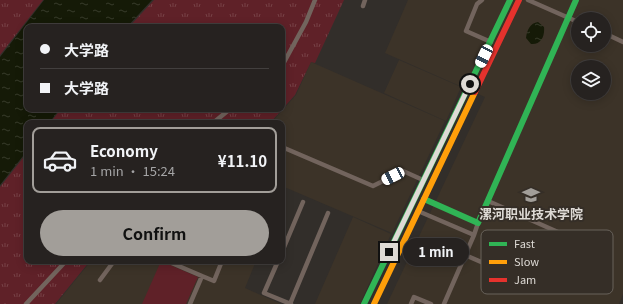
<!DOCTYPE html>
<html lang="en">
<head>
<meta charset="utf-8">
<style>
	:root { --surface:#262220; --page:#2e2a29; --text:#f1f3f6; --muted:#a4a4a5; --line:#423f3e; --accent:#a29e99 }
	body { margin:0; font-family:Georgia,"Noto Sans SC",serif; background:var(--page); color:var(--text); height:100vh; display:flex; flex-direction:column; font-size:15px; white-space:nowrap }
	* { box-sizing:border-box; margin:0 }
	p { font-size:13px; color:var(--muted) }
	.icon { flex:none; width:22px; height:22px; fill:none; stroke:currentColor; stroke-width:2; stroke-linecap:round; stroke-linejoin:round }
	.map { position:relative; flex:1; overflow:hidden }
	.side { position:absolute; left:24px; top:120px; width:261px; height:144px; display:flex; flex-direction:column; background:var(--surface); border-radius:8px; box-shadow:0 2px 10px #0003,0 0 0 1px var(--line) }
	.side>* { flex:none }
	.top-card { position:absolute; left:24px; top:24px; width:261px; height:88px; border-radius:8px; box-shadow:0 2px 10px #0003,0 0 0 1px var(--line); display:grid; align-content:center; height:88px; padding:0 16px; background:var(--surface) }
	.buttons { position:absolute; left:571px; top:12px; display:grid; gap:8px }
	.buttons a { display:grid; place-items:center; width:40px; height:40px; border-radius:50%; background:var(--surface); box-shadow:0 2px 10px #0003,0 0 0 1px var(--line); font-size:20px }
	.end { position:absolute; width:18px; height:18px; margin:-9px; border:5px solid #dedad5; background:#111; box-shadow:0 0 0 2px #111 }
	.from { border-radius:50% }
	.bubble { position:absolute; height:28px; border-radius:14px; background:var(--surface); box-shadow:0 2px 10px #0003,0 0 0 1px var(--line); font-size:13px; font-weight:700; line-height:28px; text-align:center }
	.car { position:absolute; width:12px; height:24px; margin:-12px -6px; border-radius:5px; box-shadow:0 0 3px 1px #0007; background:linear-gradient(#fff 24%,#345 0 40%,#fff 0 76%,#345 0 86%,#fff 0) }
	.top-card b { display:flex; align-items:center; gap:14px; height:38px; font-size:15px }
	.top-card b+b { border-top:1px solid var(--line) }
	.top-card i { width:10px; height:10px; background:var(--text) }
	ul { padding:7px 0 0; list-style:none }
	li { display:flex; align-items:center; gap:12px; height:66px; margin:0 8px 6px; padding:0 8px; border:2px solid transparent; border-radius:8px }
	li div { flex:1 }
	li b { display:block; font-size:15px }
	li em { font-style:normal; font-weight:700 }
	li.selected { border-color:var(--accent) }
	li>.icon { width:36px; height:36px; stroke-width:1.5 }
	.action { display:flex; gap:8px; margin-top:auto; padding:8px 16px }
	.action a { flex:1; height:46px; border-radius:24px; background:var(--accent); color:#111; font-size:16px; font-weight:700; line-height:46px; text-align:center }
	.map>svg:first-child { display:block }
	.built { fill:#3c3328; fill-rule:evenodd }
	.grass { fill:#5f2128 }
	.park { fill:url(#park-tufts) }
	.water { fill:url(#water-ripples) }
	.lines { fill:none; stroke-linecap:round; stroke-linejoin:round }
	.street { stroke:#72645d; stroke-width:4.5 }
	.fast { stroke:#30b455; stroke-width:6 }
	.slow { stroke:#ff9f0a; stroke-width:6 }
	.jam { stroke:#e5322d; stroke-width:6 }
	.route { stroke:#dedad5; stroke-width:5 }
	.labels { text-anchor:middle; stroke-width:4; stroke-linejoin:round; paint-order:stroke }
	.poi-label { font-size:13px; font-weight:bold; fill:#dedad5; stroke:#352e27 }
	.key { fill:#352e27; stroke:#68625b; stroke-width:1 }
	.key-label { font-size:11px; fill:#dedad5 }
</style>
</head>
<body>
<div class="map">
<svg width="623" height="304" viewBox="0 0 623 304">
	<defs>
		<pattern id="park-tufts" width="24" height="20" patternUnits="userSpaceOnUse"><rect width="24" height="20" fill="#5f2128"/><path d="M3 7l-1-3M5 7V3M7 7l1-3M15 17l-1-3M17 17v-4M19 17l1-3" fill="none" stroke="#764146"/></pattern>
		<pattern id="water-ripples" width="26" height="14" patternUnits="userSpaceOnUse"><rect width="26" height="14" fill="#151a07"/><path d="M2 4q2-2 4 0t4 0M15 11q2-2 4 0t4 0" fill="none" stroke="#373b2a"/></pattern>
	</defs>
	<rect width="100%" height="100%" fill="#322e2a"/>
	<path class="built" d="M 408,0 L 623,0 L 623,294 L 619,304 L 387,304 L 485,97 L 385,53 ZM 578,19 L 604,19 L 604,45 L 578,45 ZM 578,67 L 604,67 L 604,93 L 578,93 Z
		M 399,60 L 461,87 L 446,121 L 384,93 Z
		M 311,62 L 445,121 L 392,233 L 282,186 L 282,123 L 271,123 L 296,95 Z
		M 353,217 L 391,234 L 360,304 L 315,304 Z
		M 91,261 L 256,261 L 245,288 L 281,304 L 56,304 Z"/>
	<path class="grass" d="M 161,261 L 198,277 L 186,304 L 142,304 Z"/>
	<path class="park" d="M 0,0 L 43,0 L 0,55 Z
		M 154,0 L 344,0 L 315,63 L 311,62 L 295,95 L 270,123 L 50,123 L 61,109 L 282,109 L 282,27 L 129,27 Z
		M 27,153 L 27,261 L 90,261 L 55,304 L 0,304 L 0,187 Z"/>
	<path class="water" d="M 44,0 L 152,0 L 127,27 L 27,27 L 27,109 L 60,109 L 49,123 L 27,123 L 27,151 L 0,185 L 0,57 Z
		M 538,22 L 544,27 C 545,36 541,45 531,44 L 526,38 C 527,30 530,23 538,22 Z"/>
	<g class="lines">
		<path class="street" d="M 482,0 L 477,4 L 466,31 L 491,42
			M 528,0 L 578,22
			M 363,6 L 365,0
			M 604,33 L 623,42
			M 282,66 L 306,22 L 315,0
			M 238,109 L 241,109
			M 213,123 L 230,109
			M 282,147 L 373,186 L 403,171 L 423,180
			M 488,201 L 603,252
			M 418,211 L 474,235 L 444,304
			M 474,235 L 478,223
			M 282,252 L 303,202
			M 465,255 L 546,290 L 570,238
			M 167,261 L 202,276
			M 278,261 L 264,293 L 291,304
			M 100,280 L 114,261
			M 26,304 L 66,261
			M 190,304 L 202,276 L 214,281 L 222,261
			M 290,304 L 328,213
			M 411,304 L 414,297 L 431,304"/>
		<path class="fast" d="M 424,199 L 478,223 L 576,0
			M 364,304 L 510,0"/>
		<path class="slow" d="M 374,304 L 475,92"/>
		<path class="jam" d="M 475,92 L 519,0"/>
	</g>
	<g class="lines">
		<path class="route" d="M 389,252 L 470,84"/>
	</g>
	<defs>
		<g id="university-bare" transform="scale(1.38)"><path d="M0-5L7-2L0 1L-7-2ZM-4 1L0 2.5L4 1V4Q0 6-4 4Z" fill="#a29e99" stroke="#352e27" stroke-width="2.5" paint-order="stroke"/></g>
	</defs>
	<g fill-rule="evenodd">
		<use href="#university-bare" x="531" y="195"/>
	</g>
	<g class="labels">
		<g class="poi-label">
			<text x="531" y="219">漯河职业技术学院</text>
		</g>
	</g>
	<rect x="481" y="230" width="132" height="64" rx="6" class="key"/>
	<rect x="489" y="242" width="18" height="4" fill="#30b455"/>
	<rect x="489" y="260" width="18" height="4" fill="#ff9f0a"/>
	<rect x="489" y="278" width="18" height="4" fill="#e5322d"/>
	<g class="key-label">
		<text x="514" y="248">Fast</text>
		<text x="514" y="266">Slow</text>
		<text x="514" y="284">Jam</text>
	</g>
</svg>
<div class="buttons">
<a><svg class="icon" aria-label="locate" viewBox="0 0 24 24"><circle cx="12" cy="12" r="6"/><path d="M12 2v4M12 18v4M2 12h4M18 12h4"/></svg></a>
<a><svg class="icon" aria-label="layers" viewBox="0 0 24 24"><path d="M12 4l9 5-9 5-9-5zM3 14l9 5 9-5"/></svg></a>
</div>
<i class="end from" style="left:470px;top:84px"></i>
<i class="end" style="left:389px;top:252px"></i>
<div class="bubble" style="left:403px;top:238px;width:66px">1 min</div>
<i class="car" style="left:484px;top:56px;rotate:206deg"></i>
<i class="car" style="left:393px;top:176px;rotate:243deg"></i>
<div class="top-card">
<b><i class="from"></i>大学路</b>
<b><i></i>大学路</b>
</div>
<section class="side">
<ul>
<li class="selected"><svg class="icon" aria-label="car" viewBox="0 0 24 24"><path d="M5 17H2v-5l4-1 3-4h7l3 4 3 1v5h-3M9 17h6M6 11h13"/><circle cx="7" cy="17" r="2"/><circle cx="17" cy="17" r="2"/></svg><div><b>Economy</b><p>1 min · 15:24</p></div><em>¥11.10</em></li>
</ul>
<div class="action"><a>Confirm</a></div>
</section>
</div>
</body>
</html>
